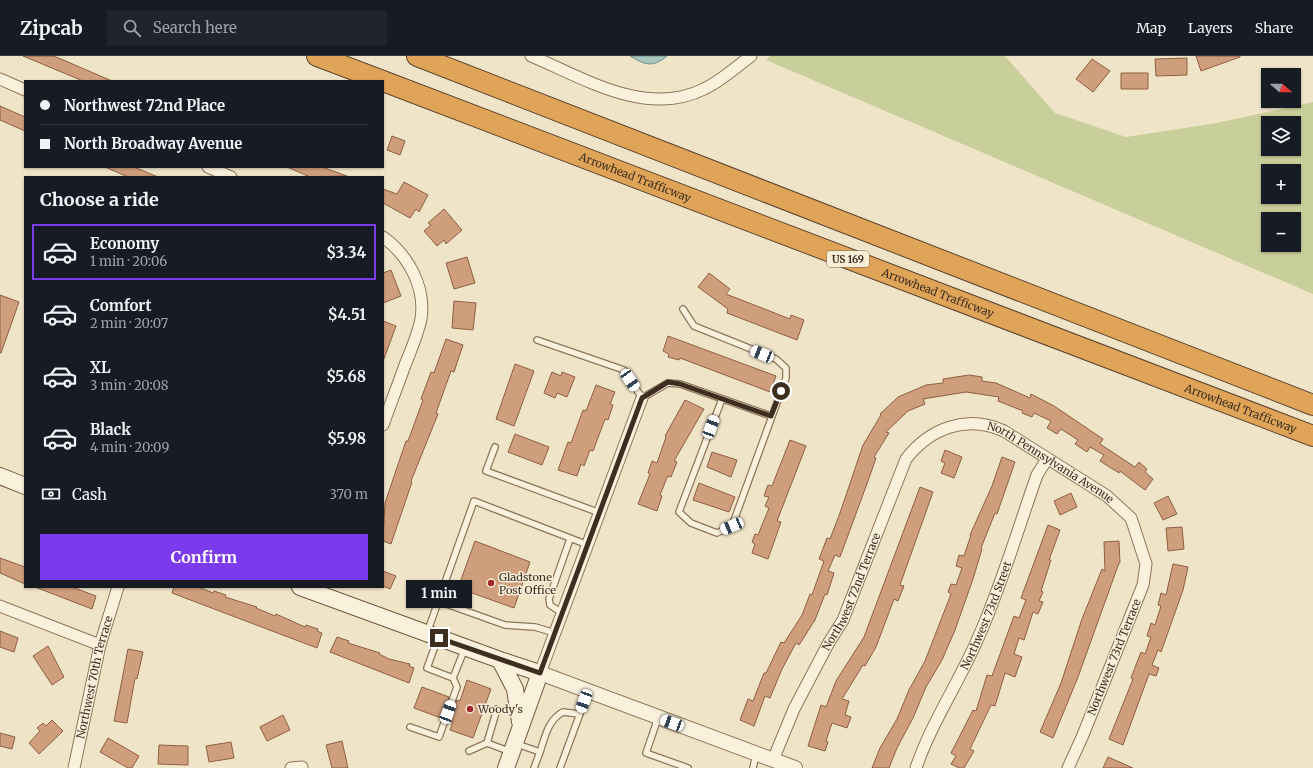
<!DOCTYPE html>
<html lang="en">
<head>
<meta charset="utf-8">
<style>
	:root { --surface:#171b24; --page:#20242c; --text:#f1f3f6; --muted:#9ea1a6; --line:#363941; --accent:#7c3aed }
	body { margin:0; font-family:Merriweather,serif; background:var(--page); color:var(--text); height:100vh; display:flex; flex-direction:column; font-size:15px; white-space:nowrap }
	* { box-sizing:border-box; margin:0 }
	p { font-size:13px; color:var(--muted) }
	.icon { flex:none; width:22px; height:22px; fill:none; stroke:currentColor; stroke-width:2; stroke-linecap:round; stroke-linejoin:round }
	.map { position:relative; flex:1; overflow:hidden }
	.details { position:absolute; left:24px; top:120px; width:360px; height:412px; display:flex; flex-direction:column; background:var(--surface); border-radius:0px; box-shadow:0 1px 3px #0004 }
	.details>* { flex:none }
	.hud { position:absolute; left:24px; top:24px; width:360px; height:88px; border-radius:0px; box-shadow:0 1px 3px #0004; display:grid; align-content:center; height:88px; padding:0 16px; background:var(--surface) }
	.needle { width:26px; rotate:110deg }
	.buttons { position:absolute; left:1261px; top:12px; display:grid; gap:8px }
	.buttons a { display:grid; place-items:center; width:40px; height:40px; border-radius:0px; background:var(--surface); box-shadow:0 1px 3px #0004; font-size:20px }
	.end { position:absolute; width:18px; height:18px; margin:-9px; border:5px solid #3d2e20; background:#fff; box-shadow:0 0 0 2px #fff }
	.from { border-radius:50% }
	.bubble { position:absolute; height:28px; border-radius:0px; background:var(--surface); box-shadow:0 1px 3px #0004; font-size:13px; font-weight:700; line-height:28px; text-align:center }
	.car { position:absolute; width:12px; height:24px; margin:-12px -6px; border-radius:5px; box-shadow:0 0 3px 1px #0007; background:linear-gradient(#fff 24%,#345 0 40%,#fff 0 76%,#345 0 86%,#fff 0) }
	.hud b { display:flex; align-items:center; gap:14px; height:38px; font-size:15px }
	.hud b+b { border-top:1px solid var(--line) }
	.hud i { width:10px; height:10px; background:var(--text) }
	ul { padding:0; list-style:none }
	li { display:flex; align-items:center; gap:12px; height:56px; margin:0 8px 6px; padding:0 8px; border:2px solid transparent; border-radius:0px }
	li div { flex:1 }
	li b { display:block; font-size:15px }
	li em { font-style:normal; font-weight:700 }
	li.selected { border-color:var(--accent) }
	li>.icon { width:36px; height:36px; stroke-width:1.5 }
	h2 { padding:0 16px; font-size:18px; line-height:48px }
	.pay { display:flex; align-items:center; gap:10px; height:44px; padding:0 16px; font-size:15px }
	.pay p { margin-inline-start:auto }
	.cta { display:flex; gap:8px; margin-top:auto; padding:8px 16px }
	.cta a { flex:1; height:46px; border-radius:0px; background:var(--accent); color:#fff; font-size:16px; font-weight:700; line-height:46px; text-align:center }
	header { display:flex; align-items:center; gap:24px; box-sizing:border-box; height:56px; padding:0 20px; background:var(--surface); border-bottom:1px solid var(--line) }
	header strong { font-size:19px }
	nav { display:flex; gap:22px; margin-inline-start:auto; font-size:14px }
	.search { width:280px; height:36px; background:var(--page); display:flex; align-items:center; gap:10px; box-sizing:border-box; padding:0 14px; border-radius:0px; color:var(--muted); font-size:15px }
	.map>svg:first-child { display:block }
	.green { fill:#c9cf9b; fill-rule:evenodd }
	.water { fill:#a9c4bc; stroke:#6f938a }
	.building { fill:#cf9f7d; stroke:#8d5f41 }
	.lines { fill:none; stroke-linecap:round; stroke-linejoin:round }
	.service-casing { stroke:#8d765c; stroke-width:8 }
	.minor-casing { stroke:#8d765c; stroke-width:13 }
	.tertiary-casing { stroke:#8d765c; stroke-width:16 }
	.secondary-casing { stroke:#6f573f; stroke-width:18 }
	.motorway-casing { stroke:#5b4430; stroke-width:22 }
	.service { stroke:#faf1dc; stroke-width:5.5 }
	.minor { stroke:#faf1dc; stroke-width:11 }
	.tertiary { stroke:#faf1dc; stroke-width:14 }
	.secondary { stroke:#faf1dc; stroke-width:16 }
	.motorway { stroke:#e0a458; stroke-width:20 }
	.route { stroke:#3d2e20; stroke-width:5 }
	.poi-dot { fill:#9e2a2b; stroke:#f7eed8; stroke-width:1.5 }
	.labels { text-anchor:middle; stroke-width:3; stroke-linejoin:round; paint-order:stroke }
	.shield { fill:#f7eed8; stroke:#756857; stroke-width:1 }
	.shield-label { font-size:10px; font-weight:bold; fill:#3d2e20 }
	.street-label { font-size:11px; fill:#3d2e20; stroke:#f7eed8 }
	.poi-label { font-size:11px; fill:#3d2e20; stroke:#f7eed8; text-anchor:start }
</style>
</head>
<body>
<header>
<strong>Zipcab</strong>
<div class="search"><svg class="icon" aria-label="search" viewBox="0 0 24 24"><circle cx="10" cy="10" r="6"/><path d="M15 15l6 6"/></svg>Search here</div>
<nav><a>Map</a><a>Layers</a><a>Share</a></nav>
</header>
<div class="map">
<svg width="1313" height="712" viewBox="0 0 1313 712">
	<rect width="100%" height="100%" fill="#f0e4c8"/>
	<path class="green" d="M 770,0 L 1005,0 L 1055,57 L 1126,81 L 1217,67 L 1313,46 L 1313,238 L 766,4 ZM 1268,67 L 1294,67 L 1294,93 L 1268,93 ZM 1268,115 L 1294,115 L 1294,141 L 1268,141 ZM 1268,163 L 1294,163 L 1294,189 L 1268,189 Z"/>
	<path class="water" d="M 630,0 L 667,0 C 653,12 645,9 630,0 Z"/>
	<path class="building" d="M 23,0 L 54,0 L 112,25 L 83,25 Z
		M 1196,0 L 1240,0 L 1240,1 L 1201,15 Z
		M 1187,2 L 1187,19 L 1156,20 L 1155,3 Z
		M 1092,3 L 1110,15 L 1093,36 L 1076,23 Z
		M 1121,17 L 1148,17 L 1148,33 L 1121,33 Z
		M 0,50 L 25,61 L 25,75 L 0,64 Z
		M 392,80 L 405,85 L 400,99 L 387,94 Z
		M 105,111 L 134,111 L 158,121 L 128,121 Z
		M 287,111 L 322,111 L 347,120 L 310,121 Z
		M 404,126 L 428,139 L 419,156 L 416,153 L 410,162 L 383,147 L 383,133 L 397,138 Z
		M 444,153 L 462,174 L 446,188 L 444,184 L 437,190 L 424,175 L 431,169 L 428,167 Z
		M 467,201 L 475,227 L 454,233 L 446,207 Z
		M 391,214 L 401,240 L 383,247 L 383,217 Z
		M 709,217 L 730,233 L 726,238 L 790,263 L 791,259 L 804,264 L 797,284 L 727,257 L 728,253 L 698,231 Z
		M 0,239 L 19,246 L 1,297 L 0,297 Z
		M 454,245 L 476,247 L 473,274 L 452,272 Z
		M 383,265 L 396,270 L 384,303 L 383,303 Z
		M 668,280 L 776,320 L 770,336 L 680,302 L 679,304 L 668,301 L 669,298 L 663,295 Z
		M 446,283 L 463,289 L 454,316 L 451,315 L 436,357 L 438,358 L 411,425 L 412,426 L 391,488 L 383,485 L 385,447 L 406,385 L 408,385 L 423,344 L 421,343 L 431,316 L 434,317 Z
		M 515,308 L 534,315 L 514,370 L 496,363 Z
		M 552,316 L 561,320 L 562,316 L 575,321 L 567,341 L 557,337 L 555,342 L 544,337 Z
		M 969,319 L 982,321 L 982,325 L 996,327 L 1030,342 L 1031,338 L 1054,350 L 1103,383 L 1100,388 L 1135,411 L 1139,406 L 1147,413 L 1145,416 L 1153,423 L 1145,434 L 1120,415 L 1119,417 L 1100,405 L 1104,399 L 1090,391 L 1087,396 L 1075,388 L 1078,384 L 1061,373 L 1057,378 L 1047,372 L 1051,365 L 1034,357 L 1032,361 L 1022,357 L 1023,355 L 998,345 L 999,341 L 966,336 L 923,343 L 925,348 L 908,355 L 886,376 L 889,377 L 874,401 L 876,402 L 868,425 L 840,501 L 835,499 L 828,515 L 834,517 L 827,539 L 825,538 L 815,564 L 799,589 L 796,587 L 782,613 L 770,642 L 765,640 L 754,670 L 740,664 L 748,643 L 753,645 L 764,617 L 766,617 L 781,586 L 784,587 L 802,559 L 810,538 L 812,539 L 824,505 L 819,503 L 827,482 L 830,483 L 840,457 L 863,389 L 881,359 L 880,358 L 898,341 L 926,329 L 943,327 L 943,323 Z
		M 596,329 L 615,336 L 610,348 L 613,349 L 608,364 L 605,363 L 593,395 L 590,394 L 584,410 L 581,408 L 577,420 L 558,414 L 568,386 L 571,387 L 583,354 L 586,355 Z
		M 685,344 L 704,353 L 674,405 L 677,406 L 671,421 L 668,420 L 666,424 L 660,439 L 662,440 L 657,455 L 638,448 L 650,418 L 648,417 L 652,405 L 657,407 L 666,381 L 665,380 Z
		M 515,378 L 549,391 L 542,409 L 508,396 Z
		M 790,384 L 806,390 L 777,465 L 781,466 L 768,503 L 752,497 L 755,488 L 752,486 L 755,478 L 758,479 L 769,452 L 765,450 L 769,441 L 764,440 L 768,429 L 772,430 Z
		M 945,394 L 962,401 L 954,422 L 941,417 L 945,407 L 941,405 Z
		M 712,396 L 737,404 L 731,421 L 707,411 Z
		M 1002,401 L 1015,406 L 997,458 L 995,457 L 981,492 L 982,493 L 973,523 L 955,574 L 942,604 L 926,631 L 913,662 L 897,692 L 889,712 L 872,712 L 880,692 L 897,663 L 909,634 L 925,605 L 951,538 L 948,536 L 951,528 L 956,529 L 962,512 L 956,510 L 959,499 L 964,500 L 971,479 L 970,479 L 992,430 Z
		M 699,427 L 735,441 L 729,456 L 693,444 Z
		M 920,431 L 933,436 L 900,529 L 904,530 L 898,545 L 894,543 L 876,591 L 865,610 L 863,609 L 842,643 L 849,645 L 845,659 L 851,661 L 847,672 L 832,667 L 826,685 L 828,686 L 825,695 L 808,690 L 821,649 L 826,651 L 836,625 L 864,581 Z
		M 1071,437 L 1077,451 L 1060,459 L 1054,445 Z
		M 1168,440 L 1177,458 L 1163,464 L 1154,447 Z
		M 1048,469 L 1060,474 L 1049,504 L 1051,504 L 1041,535 L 1043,536 L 1039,545 L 1043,546 L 1038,558 L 1033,556 L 1024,584 L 1019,582 L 1014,598 L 1022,601 L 1015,621 L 1005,617 L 995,650 L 991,649 L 970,693 L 974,695 L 964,712 L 959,712 L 951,708 L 956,700 L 951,697 L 973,654 L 976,655 L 987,619 L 992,620 L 1014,560 L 1019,562 L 1026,544 L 1021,542 Z
		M 1182,471 L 1184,493 L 1168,495 L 1166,472 Z
		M 475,485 L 530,506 L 514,552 L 458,532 Z
		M 1119,485 L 1120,507 L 1119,507 L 1078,621 L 1053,682 L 1040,676 L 1061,627 L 1082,563 L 1102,513 L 1105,515 L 1104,486 Z
		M 0,502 L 25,511 L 25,528 L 0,517 Z
		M 1173,508 L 1188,511 L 1183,534 L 1161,596 L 1158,594 L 1152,609 L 1159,612 L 1156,620 L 1149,618 L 1123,689 L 1109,683 L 1133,623 L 1131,622 L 1141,596 L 1145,598 L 1151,581 L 1147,580 L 1151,567 L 1155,569 L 1161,550 L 1158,549 L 1161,537 L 1166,539 Z
		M 383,515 L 396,520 L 390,533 L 383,530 Z
		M 35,531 L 72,531 L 96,540 L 92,553 Z
		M 174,531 L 199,531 L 213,537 L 214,535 L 226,539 L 225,541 L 257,551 L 256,552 L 275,560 L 276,558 L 305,571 L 306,569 L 318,573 L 317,575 L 322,577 L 317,592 L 172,537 Z
		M 0,575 L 18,582 L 14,596 L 0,591 Z
		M 337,581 L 349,585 L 348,587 L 380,597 L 379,598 L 389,603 L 410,608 L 409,610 L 414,612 L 409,627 L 330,596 Z
		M 48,590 L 64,621 L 52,629 L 33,600 Z
		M 128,593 L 143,596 L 137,623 L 135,622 L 127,667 L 114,665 Z
		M 467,624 L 491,633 L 473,682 L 450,674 L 453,666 L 449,665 L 457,644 L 460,645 Z
		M 422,631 L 449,641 L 441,662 L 414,652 Z
		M 283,659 L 290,674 L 267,685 L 260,671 Z
		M 52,664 L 63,675 L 39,698 L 29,687 L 40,675 L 37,672 L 43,667 L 46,670 Z
		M 0,677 L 15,681 L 12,693 L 0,690 Z
		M 108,682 L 139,700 L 132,712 L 128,712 L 100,696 Z
		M 342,685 L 348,712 L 332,712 L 326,689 Z
		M 231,686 L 234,702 L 209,706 L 206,690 Z
		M 159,689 L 188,690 L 188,709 L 158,708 Z
		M 1108,701 L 1133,712 L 1103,712 Z"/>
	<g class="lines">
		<g class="service-casing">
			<path id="service" d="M 683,253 L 694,270 L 776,303 L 786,312 L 786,322 L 732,470 L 717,477 L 691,467 L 679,456 L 722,343
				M 537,284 L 624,314 L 642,342 L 668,327 L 680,328 L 771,360
				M 495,391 L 486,415 L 600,457
				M 438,545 L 505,569 L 535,571 L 555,577
				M 562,557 L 550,549 L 549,543 L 570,483
				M 427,577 L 474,445 L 588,489
				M 438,582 L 427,612 L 453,622 L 465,592
				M 497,653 L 487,687 L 511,696
				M 658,662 L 646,697 L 688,712
				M 410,671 L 439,681 L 457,631 L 453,622
				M 517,688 L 540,696 L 534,712
				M 469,695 L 487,687
				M 540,696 C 545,681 548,664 563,656 L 579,658
				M 560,712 L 588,636
				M 753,712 L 756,698"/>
		</g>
		<g class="minor-casing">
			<g id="minor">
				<path d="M 531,0 C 584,22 646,62 704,33 C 721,25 736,11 751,0"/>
				<path d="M 0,23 L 25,34"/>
				<path d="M 208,111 L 231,121"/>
				<path d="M 383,181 C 408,199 426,231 421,263 C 418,278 411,294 405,309 C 398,329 390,349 383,369"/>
				<path d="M 0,550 L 100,589"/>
				<path d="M 540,617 L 642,342"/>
				<path id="s1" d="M 773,704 L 794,653 L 828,588 L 843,564 L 906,403 C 930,372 967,358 1004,375 L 1107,440 L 1131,462 L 1146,508 L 1143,529 L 1083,679 L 1068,712"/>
				<path id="s2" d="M 74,712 L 100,589 L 118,531"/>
				<path d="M 291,712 L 302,711"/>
				<path id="s3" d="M 916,712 C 932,665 960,625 979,580 C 1002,528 1018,473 1037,419 L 1047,403"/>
			</g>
		</g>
		<g class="tertiary-casing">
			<path id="tertiary" d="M 540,617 L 795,712"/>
		</g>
		<g class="secondary-casing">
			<path id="secondary" d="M 0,420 L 25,430
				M 300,531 L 500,604 L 540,617 L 506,712
				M 500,604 L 515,633 L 520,666"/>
		</g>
		<g class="motorway-casing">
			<g id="motorway">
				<path d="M 317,0 L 383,25"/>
				<path d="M 417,0 L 1313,349"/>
				<path id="s4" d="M 383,25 L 1313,380"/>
			</g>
		</g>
		<use href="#service" class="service"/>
		<use href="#minor" class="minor"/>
		<use href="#tertiary" class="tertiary"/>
		<use href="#secondary" class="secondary"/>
		<use href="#motorway" class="motorway"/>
	</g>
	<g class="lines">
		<path class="route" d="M 439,582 L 540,617 L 642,342 L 668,326 L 680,328 L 771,360 L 781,335"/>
	</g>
	<g class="poi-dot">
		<circle cx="491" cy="527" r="4"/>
		<circle cx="470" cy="653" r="4"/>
	</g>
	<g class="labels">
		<rect class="shield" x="827" y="195" width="42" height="16" rx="3"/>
		<g class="shield-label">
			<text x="848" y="207">US 169</text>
		</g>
		<g class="street-label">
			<text dy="4" stroke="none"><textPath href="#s4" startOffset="270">Arrowhead Trafficway</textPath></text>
			<text dy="4" stroke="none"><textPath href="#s4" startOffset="594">Arrowhead Trafficway</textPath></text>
			<text dy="4" stroke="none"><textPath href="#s4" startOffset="918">Arrowhead Trafficway</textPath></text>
			<text dy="4" stroke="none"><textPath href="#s1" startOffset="496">North Pennsylvania Avenue</textPath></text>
			<text dy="4" stroke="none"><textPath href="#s1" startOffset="186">Northwest 72nd Terrace</textPath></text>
			<text dy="4" stroke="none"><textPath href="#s3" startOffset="168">Northwest 73rd Street</textPath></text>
			<text transform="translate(1114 601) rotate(-68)" y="4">Northwest 73rd Terrace</text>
			<text dy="4" stroke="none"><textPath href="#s2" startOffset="93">Northwest 70th Terrace</textPath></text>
		</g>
		<g class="poi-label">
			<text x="499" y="525">Gladstone<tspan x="499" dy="13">Post Office</tspan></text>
			<text x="478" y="657">Woody's</text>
		</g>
	</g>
</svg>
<div class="buttons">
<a><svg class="needle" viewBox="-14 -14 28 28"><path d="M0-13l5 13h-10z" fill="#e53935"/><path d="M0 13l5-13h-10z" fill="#9ea1a6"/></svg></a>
<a><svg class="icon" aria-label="layers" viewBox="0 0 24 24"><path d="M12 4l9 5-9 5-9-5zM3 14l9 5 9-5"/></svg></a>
<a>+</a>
<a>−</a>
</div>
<i class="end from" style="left:781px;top:335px"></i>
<i class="end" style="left:439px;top:582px"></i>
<div class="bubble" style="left:406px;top:524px;width:66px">1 min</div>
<i class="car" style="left:762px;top:298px;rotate:292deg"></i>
<i class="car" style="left:630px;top:324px;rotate:146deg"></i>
<i class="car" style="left:711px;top:371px;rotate:21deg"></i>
<i class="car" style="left:732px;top:470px;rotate:247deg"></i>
<i class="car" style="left:584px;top:645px;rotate:200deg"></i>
<i class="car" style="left:448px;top:656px;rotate:20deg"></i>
<i class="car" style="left:672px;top:667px;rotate:290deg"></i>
<div class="hud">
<b><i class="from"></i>Northwest 72nd Place</b>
<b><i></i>North Broadway Avenue</b>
</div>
<section class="details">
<h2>Choose a ride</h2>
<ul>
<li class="selected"><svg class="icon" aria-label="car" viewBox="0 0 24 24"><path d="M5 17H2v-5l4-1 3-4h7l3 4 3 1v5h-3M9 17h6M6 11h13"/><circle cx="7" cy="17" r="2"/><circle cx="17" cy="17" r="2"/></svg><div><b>Economy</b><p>1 min · 20:06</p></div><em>$3.34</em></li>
<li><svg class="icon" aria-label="car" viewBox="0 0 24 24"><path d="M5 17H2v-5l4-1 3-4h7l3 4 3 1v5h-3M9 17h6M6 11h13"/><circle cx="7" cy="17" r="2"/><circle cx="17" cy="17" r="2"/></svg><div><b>Comfort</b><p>2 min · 20:07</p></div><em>$4.51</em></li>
<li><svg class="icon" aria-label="car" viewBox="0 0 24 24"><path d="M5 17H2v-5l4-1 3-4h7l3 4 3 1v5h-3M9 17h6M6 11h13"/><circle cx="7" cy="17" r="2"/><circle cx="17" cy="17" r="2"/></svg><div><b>XL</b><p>3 min · 20:08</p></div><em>$5.68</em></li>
<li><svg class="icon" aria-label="car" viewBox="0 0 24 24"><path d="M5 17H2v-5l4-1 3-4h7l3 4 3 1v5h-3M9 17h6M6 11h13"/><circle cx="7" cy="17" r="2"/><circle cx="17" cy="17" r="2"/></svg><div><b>Black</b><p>4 min · 20:09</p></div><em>$5.98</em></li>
</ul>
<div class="pay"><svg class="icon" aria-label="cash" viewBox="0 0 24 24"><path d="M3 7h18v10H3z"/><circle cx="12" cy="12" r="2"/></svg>Cash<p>370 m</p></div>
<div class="cta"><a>Confirm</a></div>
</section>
</div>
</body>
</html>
